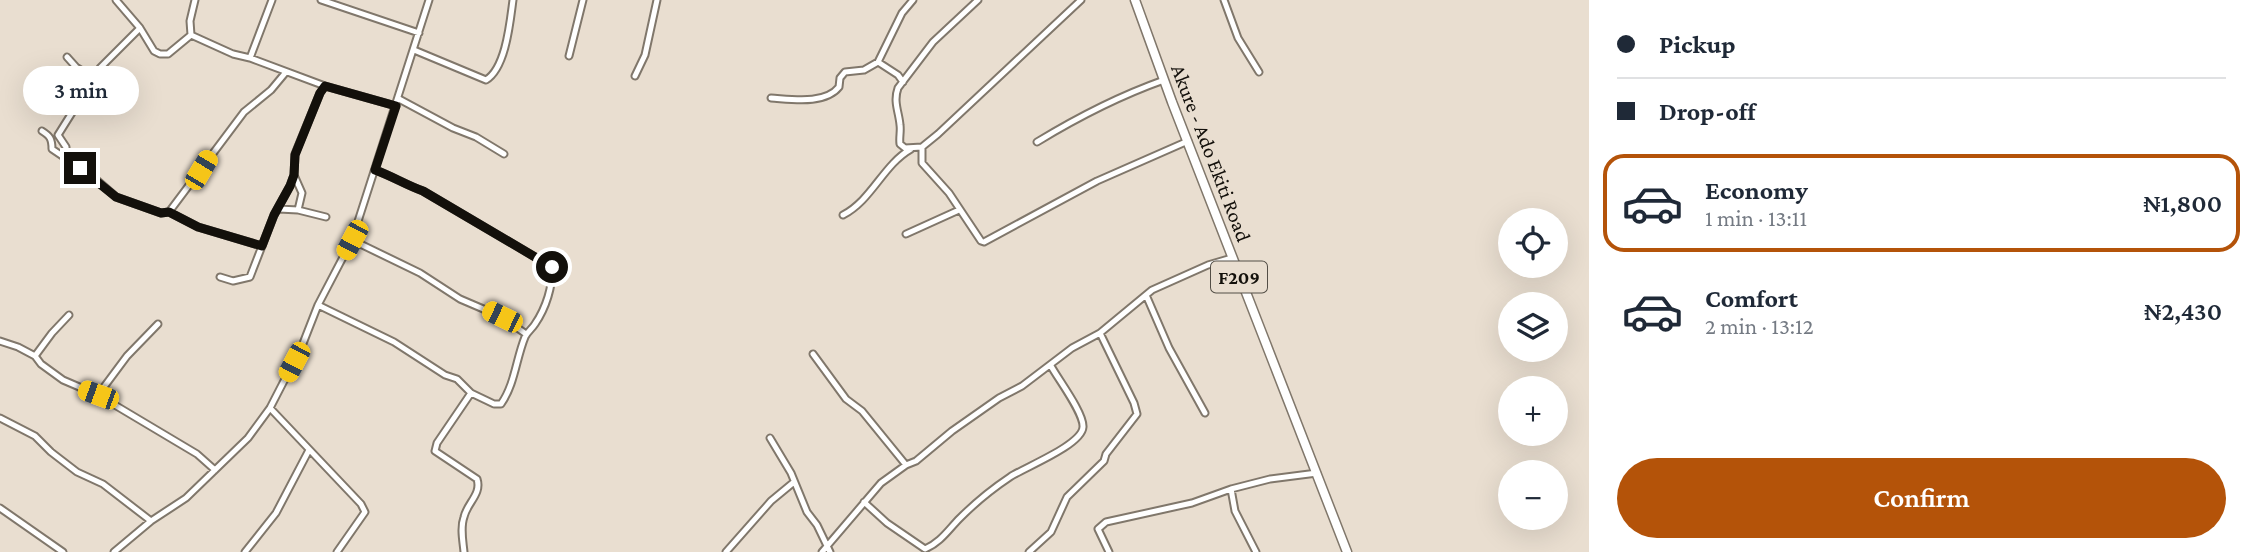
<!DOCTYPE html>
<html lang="en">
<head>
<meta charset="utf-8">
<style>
	:root { --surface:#fff; --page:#f6f6f7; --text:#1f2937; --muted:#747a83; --line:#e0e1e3; --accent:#b45309 }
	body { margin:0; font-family:"Crimson Pro",serif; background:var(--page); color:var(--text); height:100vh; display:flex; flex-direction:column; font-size:26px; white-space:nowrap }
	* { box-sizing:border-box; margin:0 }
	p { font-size:23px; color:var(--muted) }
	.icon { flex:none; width:38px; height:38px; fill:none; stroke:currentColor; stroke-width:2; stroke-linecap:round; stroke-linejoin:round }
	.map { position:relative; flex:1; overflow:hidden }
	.details { display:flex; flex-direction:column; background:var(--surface); width:665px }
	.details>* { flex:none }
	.top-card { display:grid; align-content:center; height:154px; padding:0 28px; background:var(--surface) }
	.controls { position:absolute; left:1498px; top:208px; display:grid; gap:14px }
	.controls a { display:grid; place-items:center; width:70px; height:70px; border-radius:50%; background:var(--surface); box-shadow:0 7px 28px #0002; font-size:35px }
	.end { position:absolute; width:32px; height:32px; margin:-16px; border:9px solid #13100b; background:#fff; box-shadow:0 0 0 4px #fff }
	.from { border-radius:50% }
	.bubble { position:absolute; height:49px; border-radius:24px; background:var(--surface); box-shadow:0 7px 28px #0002; font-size:23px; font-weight:600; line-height:49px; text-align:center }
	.car { position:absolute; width:21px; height:42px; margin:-21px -10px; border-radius:9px; box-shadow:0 0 5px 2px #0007; background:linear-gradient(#f5c518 24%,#345 0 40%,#f5c518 0 76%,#345 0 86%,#f5c518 0) }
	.top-card b { display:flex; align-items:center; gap:24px; height:66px; font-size:26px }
	.top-card b+b { border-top:2px solid var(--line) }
	.top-card i { width:18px; height:18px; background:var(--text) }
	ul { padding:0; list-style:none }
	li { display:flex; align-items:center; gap:21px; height:98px; margin:0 14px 10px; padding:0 14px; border:4px solid transparent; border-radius:21px }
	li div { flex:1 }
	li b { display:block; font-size:26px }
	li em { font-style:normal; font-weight:600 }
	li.current { border-color:var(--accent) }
	li>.icon { width:63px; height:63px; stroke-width:1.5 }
	.primary-button { display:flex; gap:14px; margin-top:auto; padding:14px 28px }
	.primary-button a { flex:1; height:80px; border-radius:42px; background:var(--accent); color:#fff; font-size:28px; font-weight:600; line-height:80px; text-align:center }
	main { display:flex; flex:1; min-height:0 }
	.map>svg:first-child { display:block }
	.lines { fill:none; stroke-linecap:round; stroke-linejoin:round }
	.street-casing { stroke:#80776b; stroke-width:9 }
	.primary-casing { stroke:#80776b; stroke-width:11 }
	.street { stroke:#fff; stroke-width:5 }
	.primary { stroke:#fff; stroke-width:8 }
	.route { stroke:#13100b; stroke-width:9 }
	.labels { text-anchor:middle; stroke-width:5; stroke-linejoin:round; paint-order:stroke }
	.shield { fill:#e9ded0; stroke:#534e46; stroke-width:2 }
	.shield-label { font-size:19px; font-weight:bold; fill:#13100b }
	.street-label { font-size:21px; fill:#13100b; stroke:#e9ded0 }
</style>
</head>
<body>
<main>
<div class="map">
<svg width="1589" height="552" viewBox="0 0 1589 552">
	<rect width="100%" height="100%" fill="#e9ded0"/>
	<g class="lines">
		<g class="street-casing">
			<path id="street" d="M 116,0 L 140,28 L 154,51 L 160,54 L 168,54 L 191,35
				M 321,0 L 419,33
				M 978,0 L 933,42 L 898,88 C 893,102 899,112 900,125 C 901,131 899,138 900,144 L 905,148 L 922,147 L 938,134 L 1081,0
				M 1224,0 L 1238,38 L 1259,72
				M 191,35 L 233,54 L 250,58 L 325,86 L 396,106
				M 191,35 L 190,21 L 195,0
				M 414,50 L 486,80 C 506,68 510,22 513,0
				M 569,56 L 583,0
				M 67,57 L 76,67 L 93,78
				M 250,58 L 272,0
				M 878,62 L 902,13 L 913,0
				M 635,76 L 645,55 L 657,0
				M 771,98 C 790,99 825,105 839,87 L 840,78 L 845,72 L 864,70 L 878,62 L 898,75 L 903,82
				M 399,99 L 453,128 L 476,137 L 504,154
				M 42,131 C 50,136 52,139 52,149 L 92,176 L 116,197 L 161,213 L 169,212 L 244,112 L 271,90 L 286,72
				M 1037,142 C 1078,117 1119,96 1164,80
				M 922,147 L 922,163 L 949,193 L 981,241 L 984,242 L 1097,181 L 1188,141
				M 67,160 L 66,147 L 58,135 L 100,68 L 140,28
				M 294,175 L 302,193 L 298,210
				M 279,209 L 298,210 L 326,217
				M 169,212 L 198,227 L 262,246
				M 843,215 C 872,200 883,165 911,149
				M 906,234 L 959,210
				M 352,240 L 420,273 L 460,299 L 502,317 L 526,334
				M 220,277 L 233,281 L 250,277 L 274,215 L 290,186 L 294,175 L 295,154 L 320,93 L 325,86
				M 1146,295 L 1169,348 L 1205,413
				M 318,305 L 394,342 L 445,375 L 457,379 L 471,393 L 494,404 L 501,404 C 515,384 516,359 525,337 C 528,331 532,329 535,324 C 546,308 553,286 552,267 L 423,191 C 406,185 392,176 375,170
				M 0,341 L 18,347 L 35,356 L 41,364 L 63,380 L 98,395 L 197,454 L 215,470
				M 813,354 L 846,399 L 862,411 L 906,465
				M 35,356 L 52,333 L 69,315
				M 98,395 L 127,356 L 158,324
				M 270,408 L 361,504 L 365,512 L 337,552
				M 0,418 L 35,436 L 51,452 L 77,472 L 103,484 L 151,521
				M 770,438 L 791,473 L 807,512 L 817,525 L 830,552
				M 1231,489 L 1235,511 L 1256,552
				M 864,502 L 887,523 L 925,549 C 941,542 948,530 960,518 C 975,503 992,489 1010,477 C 1025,467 1082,445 1083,427 C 1084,413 1058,379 1051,366
				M 0,508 L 63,552
				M 114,552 L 151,521 L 186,498 L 248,438 L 270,408 L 302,346 L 318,305 L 352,240 L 429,0
				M 245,552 L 276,513 L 309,450
				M 464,552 C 463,541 460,528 464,517 C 467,503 482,494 477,479 L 435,451 L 437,443 L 471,393
				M 726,552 L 771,501 L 794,482
				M 822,552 L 881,483 L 906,465 L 916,461 L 952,431 L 999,398 L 1022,386 L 1072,348 L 1100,333 L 1152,290 L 1208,265 L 1232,258
				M 1029,552 L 1051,532 L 1067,497 L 1104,461 L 1106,454 L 1137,414 L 1134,403 L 1100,333
				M 1109,552 L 1098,529 L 1106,522 L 1192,503 L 1231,489 L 1270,479 L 1317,473"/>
		</g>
		<g class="primary-casing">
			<path id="primary" d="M 1135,0 L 1172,102 L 1347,552"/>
		</g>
		<use href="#street" class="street"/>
		<use href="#primary" class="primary"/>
	</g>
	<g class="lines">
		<path class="route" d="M 80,168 L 116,197 L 161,213 L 169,212 L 198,227 L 262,246 L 274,215 L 290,186 L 294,175 L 295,155 L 320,93 L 325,86 L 396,106 L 375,170 C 392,176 406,185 423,191 L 552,267"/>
	</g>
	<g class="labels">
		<rect class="shield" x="1211" y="261.5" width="56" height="31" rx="5"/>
		<g class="shield-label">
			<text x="1239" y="284">F209</text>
		</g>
		<g class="street-label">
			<text transform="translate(1211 153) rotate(69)" y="7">Akure - Ado Ekiti Road</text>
		</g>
	</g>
</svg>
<div class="controls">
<a><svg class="icon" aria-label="locate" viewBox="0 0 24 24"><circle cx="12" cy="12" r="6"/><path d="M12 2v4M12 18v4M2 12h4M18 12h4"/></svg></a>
<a><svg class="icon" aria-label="layers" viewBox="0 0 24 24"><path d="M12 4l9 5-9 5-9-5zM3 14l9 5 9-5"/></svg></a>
<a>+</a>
<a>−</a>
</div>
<i class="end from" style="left:552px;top:267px"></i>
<i class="end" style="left:80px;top:168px"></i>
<div class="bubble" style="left:23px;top:66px;width:116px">3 min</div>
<i class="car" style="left:201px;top:170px;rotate:31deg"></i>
<i class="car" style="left:352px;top:240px;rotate:208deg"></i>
<i class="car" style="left:502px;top:317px;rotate:296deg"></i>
<i class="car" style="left:294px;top:362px;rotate:208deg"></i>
<i class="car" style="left:98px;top:395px;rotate:290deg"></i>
</div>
<section class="details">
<div class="top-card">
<b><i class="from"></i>Pickup</b>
<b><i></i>Drop-off</b>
</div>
<ul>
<li class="current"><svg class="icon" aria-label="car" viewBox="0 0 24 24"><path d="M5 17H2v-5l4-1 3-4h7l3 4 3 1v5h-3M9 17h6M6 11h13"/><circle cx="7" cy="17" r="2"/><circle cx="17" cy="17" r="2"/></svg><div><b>Economy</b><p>1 min · 13:11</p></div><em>₦1,800</em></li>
<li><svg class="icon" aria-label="car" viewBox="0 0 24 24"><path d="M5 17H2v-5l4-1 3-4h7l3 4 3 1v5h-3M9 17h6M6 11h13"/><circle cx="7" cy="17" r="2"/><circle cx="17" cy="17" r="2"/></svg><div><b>Comfort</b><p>2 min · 13:12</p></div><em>₦2,430</em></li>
</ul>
<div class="primary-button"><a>Confirm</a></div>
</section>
</main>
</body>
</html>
